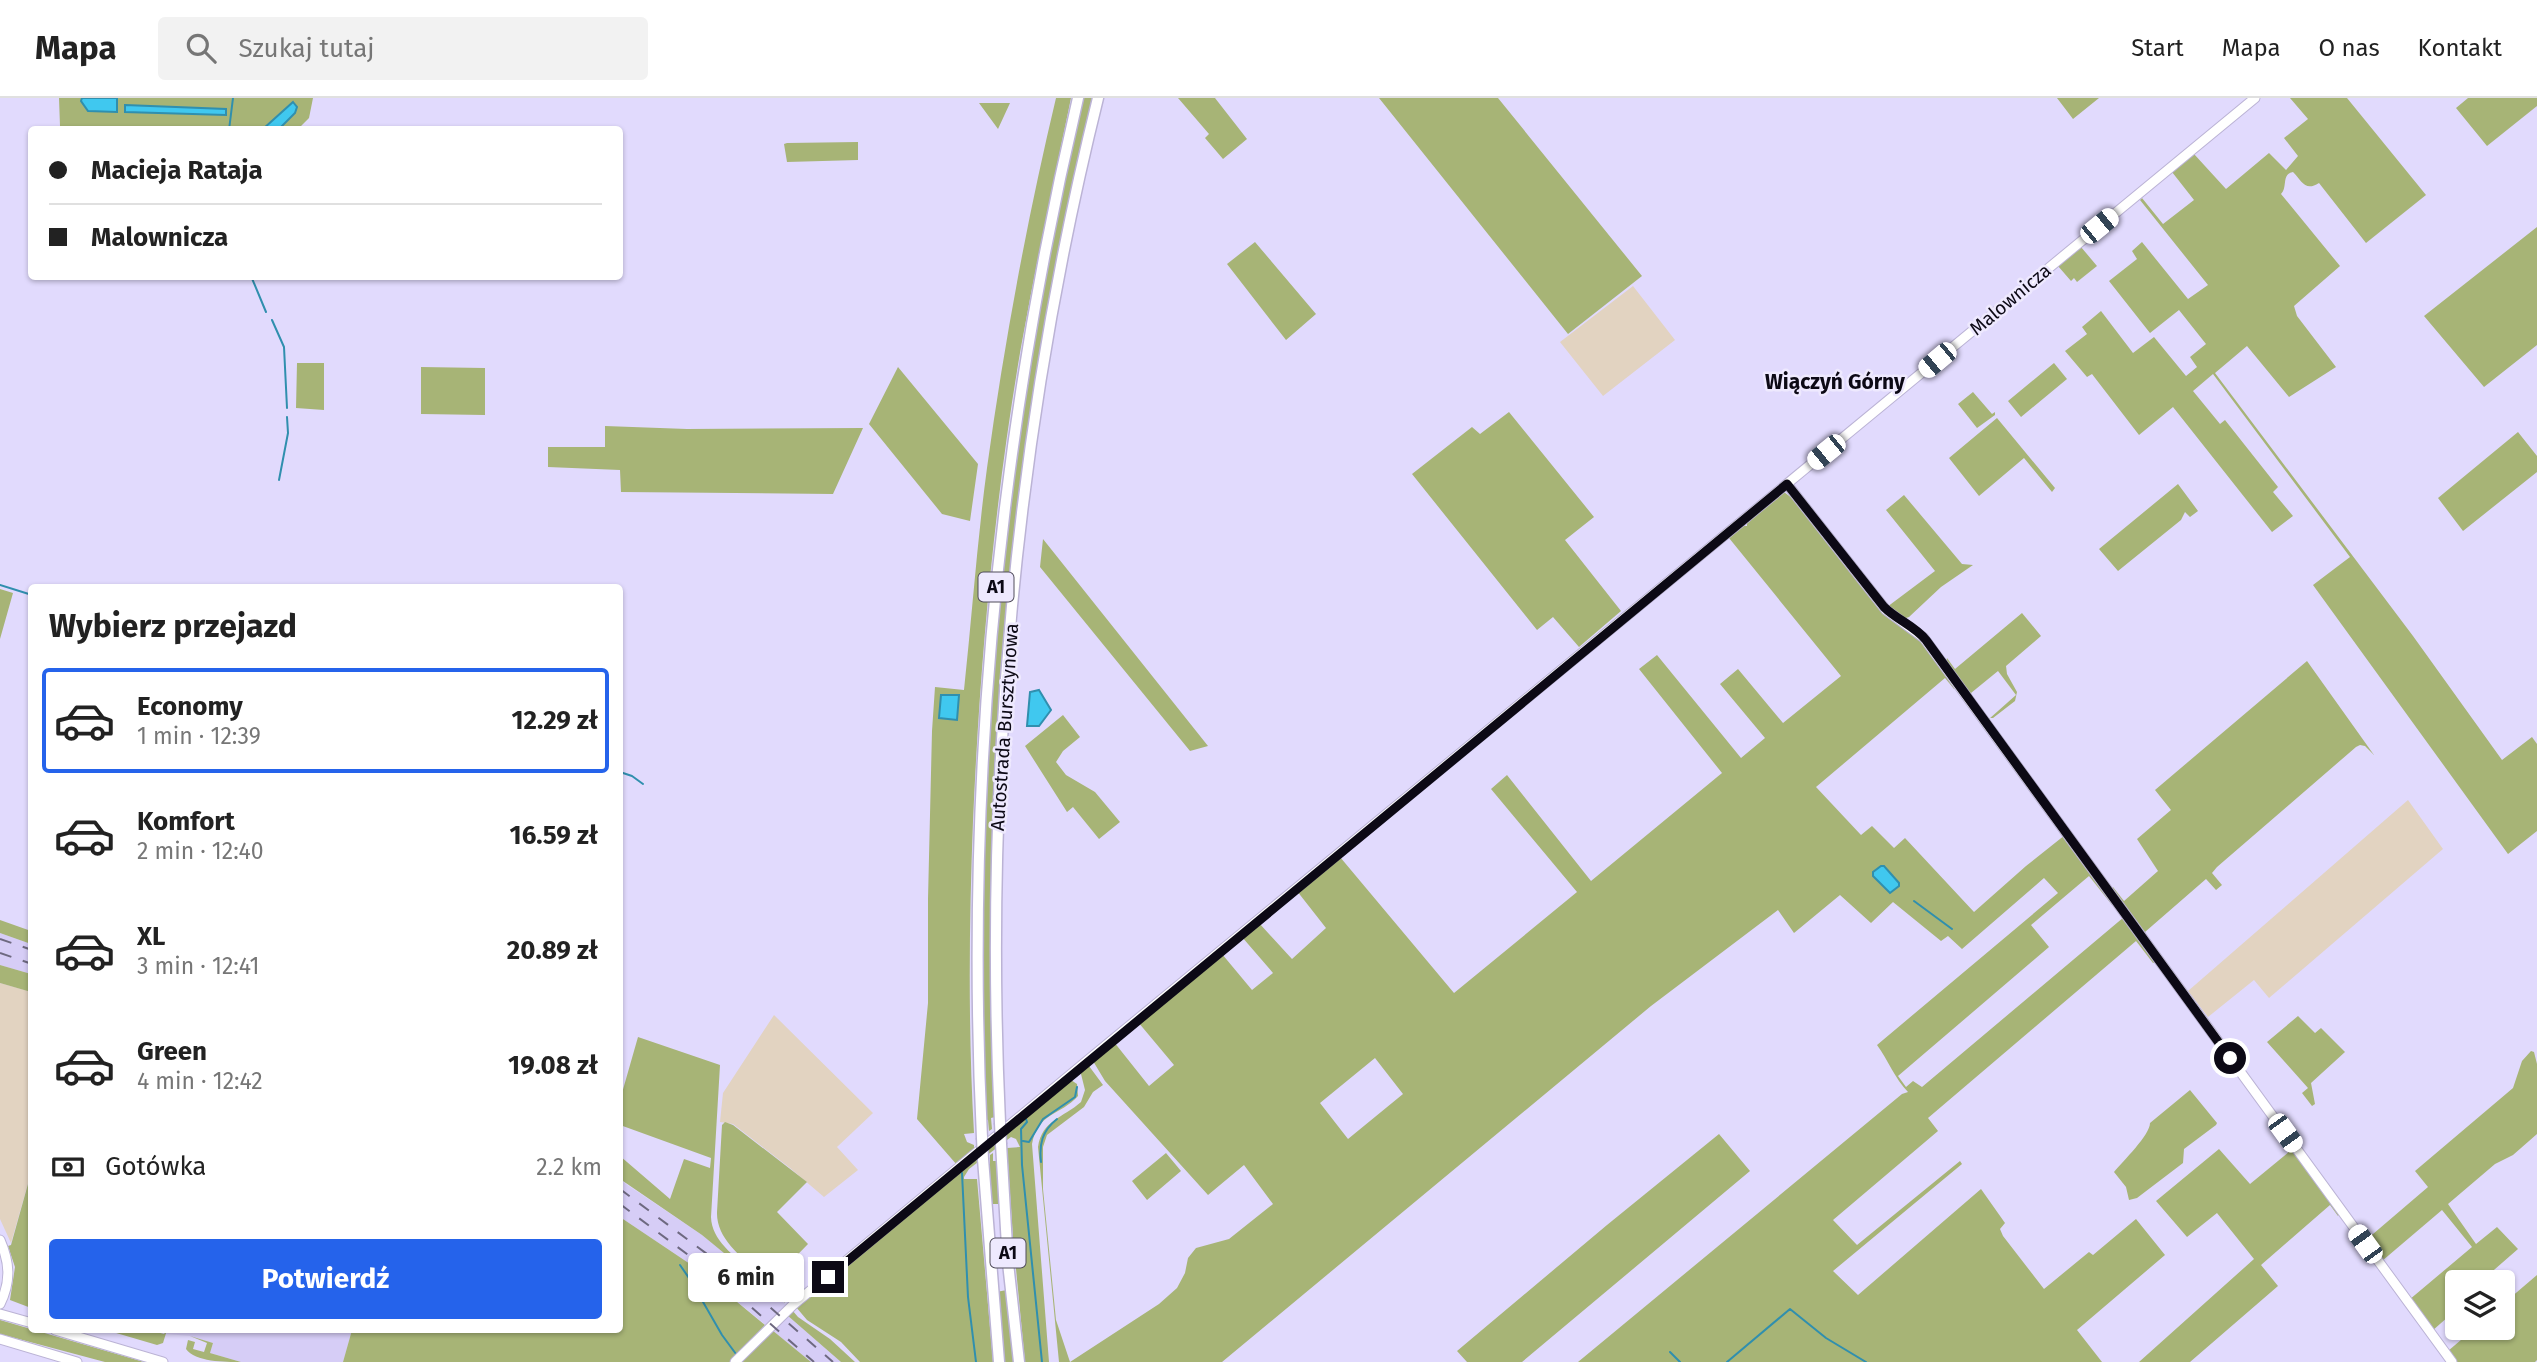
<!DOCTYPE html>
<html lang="pl">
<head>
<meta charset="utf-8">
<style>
	:root { --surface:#fff; --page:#f2f2f2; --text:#222; --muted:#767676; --line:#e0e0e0; --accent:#2563eb }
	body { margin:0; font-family:"Fira Sans",sans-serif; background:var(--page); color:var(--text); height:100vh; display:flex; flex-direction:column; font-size:26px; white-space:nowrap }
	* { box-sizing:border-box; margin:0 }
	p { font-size:23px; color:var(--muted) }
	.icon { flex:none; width:38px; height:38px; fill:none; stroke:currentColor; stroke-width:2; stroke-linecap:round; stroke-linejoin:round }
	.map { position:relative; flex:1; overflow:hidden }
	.sheet { position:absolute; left:28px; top:486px; width:595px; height:749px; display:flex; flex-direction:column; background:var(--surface); border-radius:7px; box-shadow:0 2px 5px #0004 }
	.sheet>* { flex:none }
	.banner { position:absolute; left:28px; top:28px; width:595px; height:154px; border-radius:7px; box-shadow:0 2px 5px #0004; display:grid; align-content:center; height:154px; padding:0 21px; background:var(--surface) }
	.controls { position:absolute; left:2445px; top:1172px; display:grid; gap:14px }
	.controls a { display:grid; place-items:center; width:70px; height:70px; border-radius:7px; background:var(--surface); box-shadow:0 2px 5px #0004; font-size:35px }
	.end { position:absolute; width:32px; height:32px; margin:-16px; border:9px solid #0c0915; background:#fff; box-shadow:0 0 0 4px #fff }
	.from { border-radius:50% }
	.bubble { position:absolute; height:49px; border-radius:7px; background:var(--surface); box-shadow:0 2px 5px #0004; font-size:23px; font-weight:700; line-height:49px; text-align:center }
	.car { position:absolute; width:21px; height:42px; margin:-21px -10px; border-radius:9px; box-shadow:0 0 5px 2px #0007; background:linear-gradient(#fff 24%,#345 0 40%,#fff 0 76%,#345 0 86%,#fff 0) }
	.banner b { display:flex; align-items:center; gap:24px; height:66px; font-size:26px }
	.banner b+b { border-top:2px solid var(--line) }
	.banner i { width:18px; height:18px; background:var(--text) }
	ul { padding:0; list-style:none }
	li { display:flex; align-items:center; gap:21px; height:105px; margin:0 14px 10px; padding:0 7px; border:4px solid transparent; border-radius:7px }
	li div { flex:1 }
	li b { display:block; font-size:26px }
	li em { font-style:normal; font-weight:700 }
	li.on { border-color:var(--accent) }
	li>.icon { width:63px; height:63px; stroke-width:1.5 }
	h2 { padding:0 21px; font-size:32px; line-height:84px }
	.pay { display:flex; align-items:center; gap:18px; height:77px; padding:0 21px; font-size:26px }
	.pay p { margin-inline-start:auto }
	.primary-button { display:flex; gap:14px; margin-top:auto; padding:14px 21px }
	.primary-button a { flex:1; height:80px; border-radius:7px; background:var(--accent); color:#fff; font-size:28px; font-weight:700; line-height:80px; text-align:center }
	header { display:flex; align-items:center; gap:42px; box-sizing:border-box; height:98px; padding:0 35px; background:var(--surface); border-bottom:2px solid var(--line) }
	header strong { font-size:33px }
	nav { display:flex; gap:38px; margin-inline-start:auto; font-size:24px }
	.search { width:490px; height:63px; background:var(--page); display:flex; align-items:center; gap:18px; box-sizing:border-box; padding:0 24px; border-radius:7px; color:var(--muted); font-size:26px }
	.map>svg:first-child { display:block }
	.built { fill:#d6cdf6 }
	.industrial { fill:#e2d3c1 }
	.green { fill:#a7b476; fill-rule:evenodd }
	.water { fill:#40c8ef; stroke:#308fae; stroke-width:2 }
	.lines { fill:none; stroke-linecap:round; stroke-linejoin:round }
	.stream { stroke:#308fae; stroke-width:2 }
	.secondary-casing { stroke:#bbb3d5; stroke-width:11 }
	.highway-casing { stroke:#bbb3d5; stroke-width:13 }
	.secondary { stroke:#fff; stroke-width:9 }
	.highway { stroke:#fff; stroke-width:10 }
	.rail { stroke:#6e6980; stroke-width:2; stroke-dasharray:12 12; stroke-linecap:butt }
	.highway-bridge-casing { stroke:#bbb3d5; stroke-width:13; stroke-linecap:butt }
	.highway-bridge { stroke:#fff; stroke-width:10 }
	.route { stroke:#0c0915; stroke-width:9 }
	.labels { text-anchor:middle; stroke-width:5; stroke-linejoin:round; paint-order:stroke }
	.shield { fill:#eee9fe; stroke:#504c5b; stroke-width:2 }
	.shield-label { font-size:18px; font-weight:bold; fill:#0c0915 }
	.street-label { font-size:19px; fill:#0c0915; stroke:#eee9fe }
	.neighbourhood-label { font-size:21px; font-weight:bold; fill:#0c0915; stroke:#eee9fe }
</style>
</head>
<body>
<header>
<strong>Mapa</strong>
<div class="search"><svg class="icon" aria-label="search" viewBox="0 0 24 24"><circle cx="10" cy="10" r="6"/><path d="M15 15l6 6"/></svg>Szukaj tutaj</div>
<nav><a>Start</a><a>Mapa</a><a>O nas</a><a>Kontakt</a></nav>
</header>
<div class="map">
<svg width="2537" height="1264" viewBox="0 0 2537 1264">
	<rect width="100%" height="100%" fill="#e1dafd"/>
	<path class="built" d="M 0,835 L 31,846 L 31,876 L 0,867 Z
		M 620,1082 L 702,1137 L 765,1188 L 792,1212 L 787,1217 L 841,1264 L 811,1264 L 696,1170 L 620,1119 Z
		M 118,1232 L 352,1232 L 343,1264 L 241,1264 L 210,1255 L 213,1245 L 190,1238 Z"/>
	<path class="industrial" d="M 1633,188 L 1675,242 L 1603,298 L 1560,244 Z
		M 2408,702 L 2443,751 L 2269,900 L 2254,882 L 2208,919 L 2188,893 Z
		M 0,885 L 32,894 L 31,1075 L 11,1145 L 0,1121 Z
		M 774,917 L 873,1015 L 837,1049 L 858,1072 L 824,1099 L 790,1070 L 733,1026 L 720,1024 L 723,995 Z"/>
	<path class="green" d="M 59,0 L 313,0 L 309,20 L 297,32 L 134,32 L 60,28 Z
		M 1056,0 L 1071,0 C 1054,83 1036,166 1021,249 C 994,406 980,564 973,723 C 969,827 968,931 974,1035 L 964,1036 L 967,1044 L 974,1047 L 974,1053 L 957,1067 L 917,1021 L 928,905 L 928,801 L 932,633 L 935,589 L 964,592 C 972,518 977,444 987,370 C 1004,246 1027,122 1056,0 Z
		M 1083,0 L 1094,0 L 1078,65 L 1009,503 L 995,1019 L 991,1020 L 992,1031 L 989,1033 L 988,1022 L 984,1021 L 981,870 L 985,685 L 1004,444 L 1041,195 Z
		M 1178,0 L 1215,0 L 1247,41 L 1223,61 L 1205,40 L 1209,36 Z
		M 1379,0 L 1498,0 L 1642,178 L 1568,236 Z
		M 2057,0 L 2099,0 L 2073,21 Z
		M 2290,0 L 2347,0 L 2426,97 L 2366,145 L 2319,85 C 2305,94 2302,83 2293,74 C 2281,76 2288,89 2281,96 L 2340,168 L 2294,208 L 2297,218 L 2336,269 L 2289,299 L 2247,248 L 2215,275 L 2413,538 L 2502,662 L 2532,639 L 2537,646 L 2537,733 L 2508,756 L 2313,487 L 2350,459 L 2213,276 L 2193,293 L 2220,326 L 2225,322 L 2278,389 L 2273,394 L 2293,418 L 2272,434 L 2173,309 L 2139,337 L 2092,276 L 2087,279 L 2065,253 L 2087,236 L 2082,229 L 2101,213 L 2133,255 L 2154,239 L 2186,278 L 2197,269 L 2190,259 L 2206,246 L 2179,212 L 2150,235 L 2109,183 L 2137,161 L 2132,153 L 2142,144 L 2188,201 L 2208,187 L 2140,102 L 2142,100 L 2163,126 L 2194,102 L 2172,74 L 2194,56 L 2226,91 L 2269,55 L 2286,72 L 2298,58 L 2284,40 L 2308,21 Z
		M 2468,0 L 2537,0 L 2537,8 L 2487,48 L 2456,10 Z
		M 979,5 L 1010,5 L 998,31 Z
		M 858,44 L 858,62 L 787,64 L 784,46 L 787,45 Z
		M 2537,129 L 2537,247 L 2484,289 L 2424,218 Z
		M 1255,144 L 1316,216 L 1286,242 L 1227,166 Z
		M 2081,149 L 2097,168 L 2077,184 L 2074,180 L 2071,183 L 2058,168 Z
		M 297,265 L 324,265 L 324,312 L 296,310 Z
		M 2054,265 L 2067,281 L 2021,319 L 2008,303 Z
		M 421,269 L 485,270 L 485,317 L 421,316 Z
		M 898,269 L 978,366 L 970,423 L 942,416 L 869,326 Z
		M 1973,294 L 1992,316 L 1995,314 L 1995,317 L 1977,330 L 1958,306 Z
		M 1509,314 L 1594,419 L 1565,442 L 1621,513 L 1579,549 L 1553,519 L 1537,532 L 1412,376 L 1472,329 L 1480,336 Z
		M 1997,320 L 2055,390 L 2052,394 L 2024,360 L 1979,398 L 1949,360 Z
		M 605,328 L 687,331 L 863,330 L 833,396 L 621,394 L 620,372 L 548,369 L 548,349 L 605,349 Z
		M 2518,334 L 2537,358 L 2537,374 L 2463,433 L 2438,400 Z
		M 2178,386 L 2198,413 L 2190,419 L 2185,414 L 2181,422 L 2118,473 L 2099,451 Z
		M 1784,394 L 1796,403 L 1877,504 L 1922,542 L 1957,588 L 1954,591 L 1945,580 L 1816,689 L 1861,737 L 1872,728 L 1894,750 L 1905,740 L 1974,814 L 2026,768 L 2065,737 L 2114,803 L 2112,807 L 2089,778 L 2031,827 L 2049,849 L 1898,978 L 1906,989 L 1913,983 L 1922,989 L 2124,819 L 2156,864 L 2153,865 L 2136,843 L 1928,1020 L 1938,1033 L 1833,1122 L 1857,1147 L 1960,1063 L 1962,1066 L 1833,1173 L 1858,1197 L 1981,1091 L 2005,1125 L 2000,1131 L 2003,1138 L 2044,1191 L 2089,1154 L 2093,1157 L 2136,1121 L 2165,1157 L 2077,1232 L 2102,1264 L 1578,1264 L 1902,996 L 1908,994 C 1895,981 1888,962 1877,947 L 2058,795 L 2044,780 L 1962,851 L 1948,838 L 1941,843 L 1893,804 L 1871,825 L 1840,797 L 1794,835 L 1778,812 L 1651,908 L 1222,1264 L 1059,1264 L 1038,1049 C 1042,1022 1063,1020 1081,1004 L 1085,992 L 1080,972 L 1087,967 L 1089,968 L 1103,987 L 1093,994 L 1084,1009 L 1047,1037 L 1043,1049 L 1043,1091 L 1056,1222 L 1070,1264 L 1159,1206 L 1177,1190 L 1185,1175 L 1188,1160 L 1196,1150 L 1229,1141 L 1273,1106 L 1244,1067 L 1208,1097 L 1105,983 L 1093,963 L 1114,944 L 1149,988 L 1174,967 L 1138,924 L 1222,856 L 1252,892 L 1273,875 L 1242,839 L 1259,825 L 1292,861 L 1326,830 L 1297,793 L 1340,759 L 1454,895 L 1577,794 L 1491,691 L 1507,677 L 1591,783 L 1722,675 L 1639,571 L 1657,557 L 1741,660 L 1765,640 L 1720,586 L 1738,571 L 1783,625 L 1841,578 L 1729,440 L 1743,428 L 1747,428 L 1747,425 ZM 1375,960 L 1403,996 L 1348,1041 L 1320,1005 Z
		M 1904,397 L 1962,466 L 1973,467 L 1941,489 L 1909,519 L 1903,521 L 1887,509 L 1935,473 L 1886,412 Z
		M 1043,441 L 1208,648 L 1190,653 L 1040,469 Z
		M 0,491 L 13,495 L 0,541 Z
		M 2022,515 L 2041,538 L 2006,568 L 2007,576 L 2017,594 L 2015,603 L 1993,620 L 1985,620 L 1980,608 L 1989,621 L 2016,597 L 1998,573 L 1971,595 L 1975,604 L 1946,564 L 1947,560 L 1955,571 Z
		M 2307,563 L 2374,657 L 2365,648 L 2360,647 L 2356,649 L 2217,769 L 2212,775 L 2222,787 L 2216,792 L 2206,781 L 2145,834 L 2151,845 L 2111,792 L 2113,789 L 2124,803 L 2158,773 L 2137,741 L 2171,712 L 2155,692 Z
		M 1063,617 L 1080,639 L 1063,653 L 1056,664 L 1066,677 L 1095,694 L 1120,724 L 1099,741 L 1073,709 L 1067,714 L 1025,648 Z
		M 0,822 L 31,833 L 31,846 L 0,835 Z
		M 0,867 L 31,876 L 31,894 L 0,885 Z
		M 2298,918 L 2315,935 L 2321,930 L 2345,954 L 2311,985 L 2315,1006 L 2312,1008 L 2302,995 L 2308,990 L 2267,944 Z
		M 638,939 L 720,967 L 711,1119 C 712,1156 768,1175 785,1205 L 702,1137 L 620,1081 L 620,1058 L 670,1101 L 684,1061 L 710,1070 L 711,1060 L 620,1027 L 620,1002 Z
		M 2531,953 L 2534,954 L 2537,966 L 2537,1036 L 2513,1057 L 2495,1066 L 2448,1106 L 2476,1146 L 2497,1129 L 2518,1151 L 2479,1185 L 2457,1185 L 2457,1211 L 2432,1233 L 2409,1202 L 2472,1149 L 2442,1112 L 2382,1163 L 2366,1142 L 2428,1089 L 2415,1073 L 2513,990 L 2522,963 Z
		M 1071,982 L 1077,986 L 1078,998 C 1060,1018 1038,1014 1032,1046 L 1049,1264 L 1025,1264 L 1013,1140 L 1007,1050 L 1020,1049 L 1016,1041 L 1011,1039 L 969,1071 L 964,1079 L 964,1081 L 977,1081 L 993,1264 L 860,1264 L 841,1244 L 807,1222 L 796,1209 L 1067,983 Z
		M 2190,992 L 2217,1025 L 2216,1027 L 2184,1051 L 2183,1065 L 2137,1100 L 2129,1102 L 2126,1089 L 2114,1074 C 2123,1063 2150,1037 2150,1025 Z
		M 725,1024 L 733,1027 L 807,1084 L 777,1114 L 808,1146 L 771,1184 C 750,1165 716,1145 717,1114 L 722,1027 Z
		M 1719,1036 L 1750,1073 L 1522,1264 L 1467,1264 L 1457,1253 L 1607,1127 Z
		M 2286,1041 L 2330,1102 L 2329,1104 L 2340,1115 L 2338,1118 L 2330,1107 L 2261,1167 L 2278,1188 L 2190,1264 L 2139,1264 L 2254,1161 L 2217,1115 L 2187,1139 L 2156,1103 L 2219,1051 L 2250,1086 L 2290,1053 L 2282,1042 Z
		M 993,1055 L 993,1063 L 998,1063 L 1000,1106 L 989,1106 L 987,1067 L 990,1066 L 990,1057 Z
		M 1166,1055 L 1181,1073 L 1147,1102 L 1132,1083 Z
		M 31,1075 L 31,1210 L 10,1202 L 15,1169 L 8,1148 L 11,1147 Z
		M 620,1119 L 696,1170 L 765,1227 L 731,1264 L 343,1264 L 352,1232 L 620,1232 Z
		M 2537,1177 L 2537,1262 L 2535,1264 L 2456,1264 L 2448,1253 L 2475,1230 L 2502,1230 L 2503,1206 Z
		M 1007,1192 L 1015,1264 L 1004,1264 L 996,1194 Z
		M 792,1212 L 798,1219 L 830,1241 L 855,1264 L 841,1264 L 787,1217 Z
		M 0,1222 L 144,1264 L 105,1264 L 0,1236 Z
		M 106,1232 L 150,1232 L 164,1236 L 167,1232 L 163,1245 L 157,1247 Z
		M 772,1232 L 811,1264 L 738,1264 Z
		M 190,1238 L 213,1245 L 210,1255 L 241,1264 C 225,1264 195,1264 186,1251 L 188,1242 L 195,1244 L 193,1251 L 204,1254 L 207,1245 Z"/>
	<path class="water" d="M 82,0 L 117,0 L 117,14 L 88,13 L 81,3 Z
		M 293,4 L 297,9 L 295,15 L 279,31 L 263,31 Z
		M 125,7 L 226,11 L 226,17 L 125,14 Z
		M 1039,592 L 1051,612 L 1039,628 L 1027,628 L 1030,594 Z
		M 941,597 L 959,597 L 957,622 L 939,620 Z
		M 1881,768 L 1884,768 L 1899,785 L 1899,788 L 1890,795 L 1873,778 L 1873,774 Z"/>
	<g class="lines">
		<path class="stream" d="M 229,32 L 233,0
			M 251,178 L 266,214
			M 272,222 L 284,249 L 287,310
			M 279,382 L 288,335 L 287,319
			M 0,487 L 32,497
			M 620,674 L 632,678 L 643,686
			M 1914,803 L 1952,831
			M 1026,1021 L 1027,1024 L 1021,1031 L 1022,1067 L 1042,1264
			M 1023,1043 L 1029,1044 L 1043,1021 L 1075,999 L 1077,989
			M 1041,1064 C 1039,1046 1042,1033 1057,1021
			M 962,1075 L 968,1199 L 976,1264
			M 680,1167 L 691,1183
			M 695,1190 L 722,1237 L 736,1256
			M 1670,1254 L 1680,1264
			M 1727,1264 L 1790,1211 L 1826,1240 L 1866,1264"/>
		<g class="secondary-casing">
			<path id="secondary" d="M 1787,386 L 1886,512 L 1924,540 L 2452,1264
				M 0,1142 C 10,1165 11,1184 0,1206
				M 0,1216 L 32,1225
				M 55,1232 L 163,1264
				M 0,1241 L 77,1264
				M 735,1264 L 793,1207 L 1088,962 L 2255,0"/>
		</g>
		<g class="highway-casing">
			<path id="highway" d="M 1000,1025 C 984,682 1015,334 1098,0
				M 982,1040 C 965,690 998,341 1078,0
				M 1001,1046 L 1008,1165 L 1019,1264
				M 983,1061 L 999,1264"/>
		</g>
		<use href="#secondary" class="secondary"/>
		<use href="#highway" class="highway"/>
		<path class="rail" d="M 0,841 L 32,852
			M 0,855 L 32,866
			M 620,1091 L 719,1165 L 833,1264
			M 620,1106 L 711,1174 L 814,1264"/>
		<g class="highway-bridge-casing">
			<path id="highway-bridge" d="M 1000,1025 L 1001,1046
				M 982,1040 L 983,1061"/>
		</g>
		<use href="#highway-bridge" class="highway-bridge"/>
	</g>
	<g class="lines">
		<path class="route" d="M 828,1179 L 1787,386 L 1884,509 C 1897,522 1915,528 1926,542 L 2230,960"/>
	</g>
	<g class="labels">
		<g class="shield">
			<rect x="978.5" y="474.5" width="35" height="29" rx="5"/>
			<rect x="990.5" y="1140.5" width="35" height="29" rx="5"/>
		</g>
		<g class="shield-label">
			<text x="996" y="495">A1</text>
			<text x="1008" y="1161">A1</text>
		</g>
		<g class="street-label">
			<text transform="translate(2010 201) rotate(-40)" y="7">Malownicza</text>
			<text transform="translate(1004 629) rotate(-86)" y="7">Autostrada Bursztynowa</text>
		</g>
		<g class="neighbourhood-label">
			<text x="1835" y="291">Wiączyń Górny</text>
		</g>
	</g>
</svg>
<div class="controls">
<a><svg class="icon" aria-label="layers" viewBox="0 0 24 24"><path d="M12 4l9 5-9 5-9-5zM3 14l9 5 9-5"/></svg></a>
</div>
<i class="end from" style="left:2230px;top:960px"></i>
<i class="end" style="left:828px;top:1179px"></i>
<div class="bubble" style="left:688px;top:1155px;width:116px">6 min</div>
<i class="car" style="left:2099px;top:128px;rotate:51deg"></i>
<i class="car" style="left:1937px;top:262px;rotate:230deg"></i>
<i class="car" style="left:1826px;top:354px;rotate:231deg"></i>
<i class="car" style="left:2285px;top:1035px;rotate:144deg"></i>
<i class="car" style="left:2365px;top:1146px;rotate:324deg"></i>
<div class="banner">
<b><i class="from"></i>Macieja Rataja</b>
<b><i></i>Malownicza</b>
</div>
<section class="sheet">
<h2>Wybierz przejazd</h2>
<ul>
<li class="on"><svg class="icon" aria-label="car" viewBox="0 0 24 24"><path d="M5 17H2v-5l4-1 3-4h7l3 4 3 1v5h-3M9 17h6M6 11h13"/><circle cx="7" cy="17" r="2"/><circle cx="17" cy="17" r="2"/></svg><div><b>Economy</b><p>1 min · 12:39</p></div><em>12.29 zł</em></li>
<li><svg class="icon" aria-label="car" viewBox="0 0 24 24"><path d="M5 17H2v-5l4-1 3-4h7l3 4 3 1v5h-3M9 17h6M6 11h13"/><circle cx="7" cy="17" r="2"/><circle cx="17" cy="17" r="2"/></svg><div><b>Komfort</b><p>2 min · 12:40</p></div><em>16.59 zł</em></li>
<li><svg class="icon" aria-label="car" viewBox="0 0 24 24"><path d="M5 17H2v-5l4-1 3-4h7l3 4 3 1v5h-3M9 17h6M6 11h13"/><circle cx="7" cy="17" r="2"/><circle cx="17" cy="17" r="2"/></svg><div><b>XL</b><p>3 min · 12:41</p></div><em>20.89 zł</em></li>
<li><svg class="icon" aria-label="car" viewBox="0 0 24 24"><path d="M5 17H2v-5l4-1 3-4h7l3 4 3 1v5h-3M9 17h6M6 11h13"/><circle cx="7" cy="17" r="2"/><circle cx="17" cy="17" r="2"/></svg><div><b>Green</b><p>4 min · 12:42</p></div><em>19.08 zł</em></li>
</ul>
<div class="pay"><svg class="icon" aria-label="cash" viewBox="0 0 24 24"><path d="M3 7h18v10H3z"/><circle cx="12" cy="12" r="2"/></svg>Gotówka<p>2.2 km</p></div>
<div class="primary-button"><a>Potwierdź</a></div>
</section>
</div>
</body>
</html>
